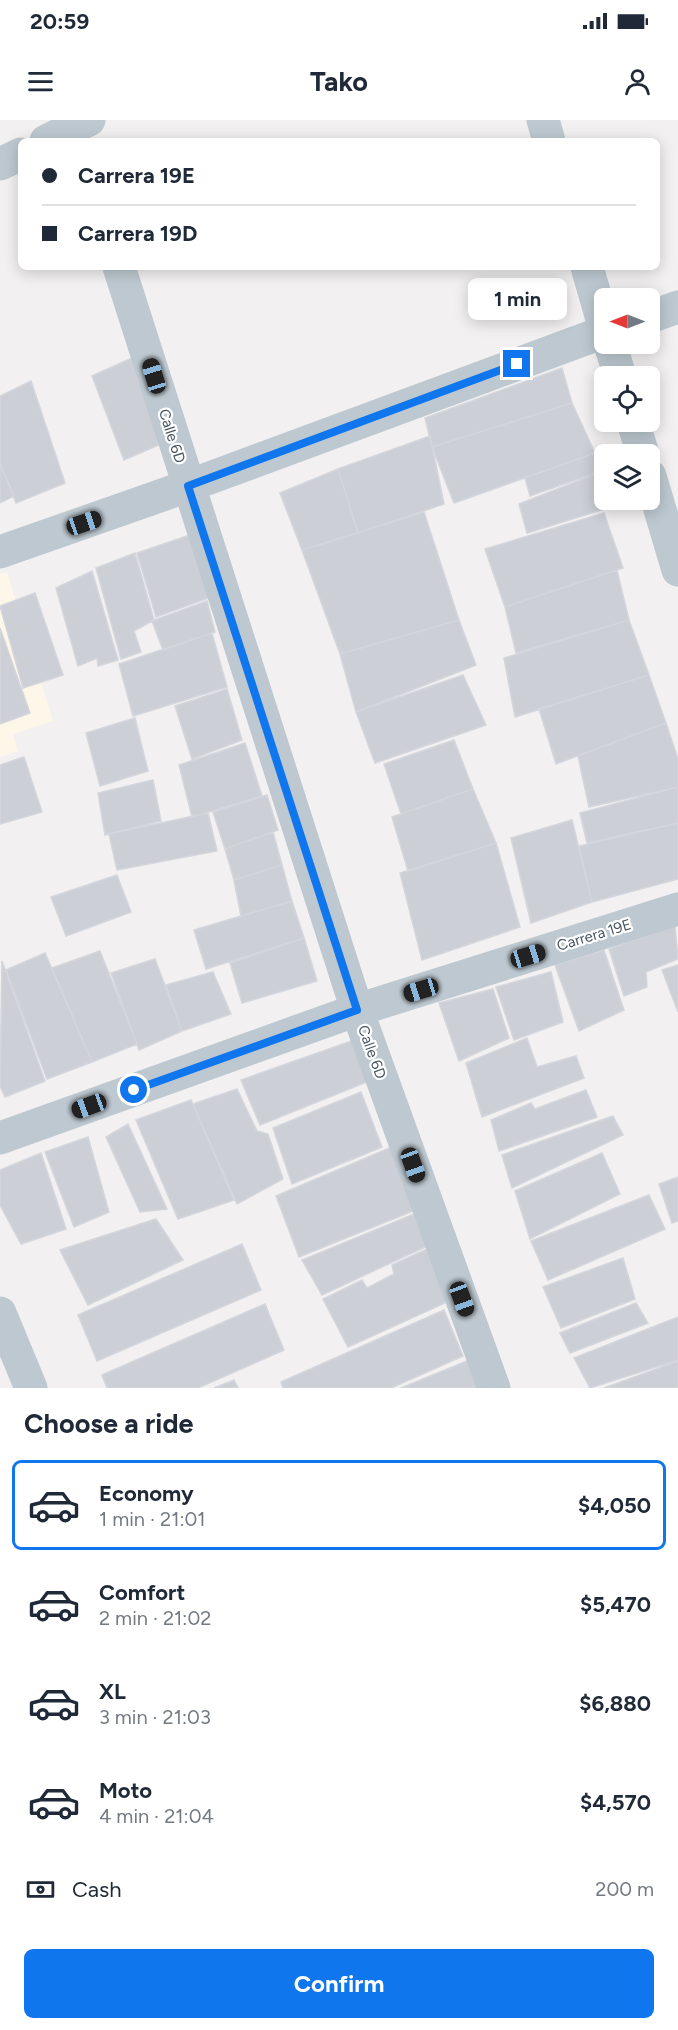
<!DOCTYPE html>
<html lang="en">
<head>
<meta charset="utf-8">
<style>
	:root { --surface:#fff; --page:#f6f6f7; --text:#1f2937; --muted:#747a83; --line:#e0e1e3; --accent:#0f76ed }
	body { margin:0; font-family:Figtree,sans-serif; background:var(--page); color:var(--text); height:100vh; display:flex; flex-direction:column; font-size:22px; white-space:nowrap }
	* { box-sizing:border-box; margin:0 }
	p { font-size:20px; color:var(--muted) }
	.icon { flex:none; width:33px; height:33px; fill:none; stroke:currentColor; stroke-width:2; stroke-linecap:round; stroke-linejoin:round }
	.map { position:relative; height:1268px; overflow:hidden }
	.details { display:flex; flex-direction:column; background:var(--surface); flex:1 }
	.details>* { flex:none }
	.top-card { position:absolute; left:18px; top:18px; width:642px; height:132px; border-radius:9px; box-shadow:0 3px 15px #0003; display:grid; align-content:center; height:132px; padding:0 24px; background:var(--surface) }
	.needle { width:39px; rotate:270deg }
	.controls { position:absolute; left:594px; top:168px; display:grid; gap:12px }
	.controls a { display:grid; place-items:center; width:66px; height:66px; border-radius:9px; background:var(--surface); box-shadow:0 3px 15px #0003; font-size:30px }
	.end { position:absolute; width:27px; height:27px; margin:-14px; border:8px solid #0f76ed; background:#fff; box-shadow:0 0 0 3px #fff }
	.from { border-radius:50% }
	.bubble { position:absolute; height:42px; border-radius:9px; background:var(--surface); box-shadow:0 3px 15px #0003; font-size:20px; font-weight:700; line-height:42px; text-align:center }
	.car { position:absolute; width:18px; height:36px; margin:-18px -9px; border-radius:8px; box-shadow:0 0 4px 2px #0007; background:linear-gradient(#222 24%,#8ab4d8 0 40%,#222 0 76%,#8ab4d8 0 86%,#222 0) }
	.top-card b { display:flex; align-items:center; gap:21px; height:57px; font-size:22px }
	.top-card b+b { border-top:2px solid var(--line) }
	.top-card i { width:15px; height:15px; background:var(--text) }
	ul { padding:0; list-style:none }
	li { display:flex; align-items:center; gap:18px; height:90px; margin:0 12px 9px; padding:0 12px; border:3px solid transparent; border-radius:9px }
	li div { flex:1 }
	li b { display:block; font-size:22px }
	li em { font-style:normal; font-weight:700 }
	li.active { border-color:var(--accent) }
	li>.icon { width:54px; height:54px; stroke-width:1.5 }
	h2 { padding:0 24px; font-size:27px; line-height:72px }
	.pay { display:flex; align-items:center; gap:15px; height:66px; padding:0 24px; font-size:22px }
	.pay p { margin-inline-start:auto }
	.button { display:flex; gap:12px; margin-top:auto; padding:12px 24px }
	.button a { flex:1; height:69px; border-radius:9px; background:var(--accent); color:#fff; font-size:24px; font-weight:700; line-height:69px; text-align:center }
	.status { display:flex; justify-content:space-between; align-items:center; height:42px; padding:0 30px; background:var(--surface); direction:ltr }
	.status svg { height:16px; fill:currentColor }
	header { display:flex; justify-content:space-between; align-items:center; height:78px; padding:0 24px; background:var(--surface); font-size:27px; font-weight:700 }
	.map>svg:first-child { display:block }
	.commercial { fill:#fdf7e9 }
	.building { fill:#cccfd5; stroke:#d3d6dc; stroke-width:1.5 }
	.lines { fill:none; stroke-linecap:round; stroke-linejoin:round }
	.minor { stroke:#bdc8d0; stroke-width:33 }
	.route { stroke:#0f76ed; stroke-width:8 }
	.labels { text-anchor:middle; stroke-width:4.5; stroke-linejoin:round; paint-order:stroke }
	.street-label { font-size:15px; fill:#47545f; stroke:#fff }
</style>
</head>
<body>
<div class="status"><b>20:59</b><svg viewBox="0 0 49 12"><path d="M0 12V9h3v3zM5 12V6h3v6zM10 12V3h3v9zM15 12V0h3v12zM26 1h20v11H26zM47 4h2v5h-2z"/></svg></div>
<header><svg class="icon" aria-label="menu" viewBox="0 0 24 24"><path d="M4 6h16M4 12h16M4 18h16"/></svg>Tako<svg class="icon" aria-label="person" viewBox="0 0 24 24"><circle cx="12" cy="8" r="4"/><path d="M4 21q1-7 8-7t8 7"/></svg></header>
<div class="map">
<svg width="678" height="1268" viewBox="0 0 678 1268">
	<rect width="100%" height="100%" fill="#f2f0f0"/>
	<path class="commercial" d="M 7,452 L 53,601 L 13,614 L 18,631 L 0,637 L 0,454 Z"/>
	<path class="building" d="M 143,233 L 163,323 L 124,340 L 92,256 Z
		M 562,248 L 572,283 L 432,327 L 425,298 Z
		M 31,261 L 65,363 L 16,383 L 0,343 L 0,276 Z
		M 572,283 L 595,333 L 454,383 L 432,327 Z
		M 430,316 L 444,384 L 358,413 L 338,349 Z
		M 595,333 L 601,351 L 530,376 L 525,358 Z
		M 0,343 L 14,376 L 0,383 Z
		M 338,349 L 358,413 L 302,430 L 280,373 Z
		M 598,353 L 608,388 L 527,413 L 519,384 Z
		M 424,392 L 459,500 L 340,534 L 302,430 Z
		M 604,393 L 623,448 L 505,487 L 485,429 Z
		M 190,415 L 214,476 L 156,497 L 137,433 Z
		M 135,433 L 154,500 L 134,511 L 141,532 L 121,539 L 96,448 Z
		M 617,450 L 629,500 L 516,533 L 505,487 Z
		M 92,451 L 118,540 L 98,546 L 97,538 L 78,546 L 56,468 Z
		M 35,473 L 63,555 L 23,568 L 0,486 Z
		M 207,481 L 215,512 L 163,530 L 152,501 Z
		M 459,500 L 476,545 L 356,592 L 340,534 Z
		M 629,500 L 649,555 L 515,597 L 504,538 Z
		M 0,508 L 30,593 L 0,604 Z
		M 212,513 L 227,567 L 133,596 L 119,544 Z
		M 463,555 L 486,605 L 375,643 L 356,592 Z
		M 649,555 L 666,603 L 556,644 L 539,589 Z
		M 227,569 L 242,620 L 192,639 L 175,586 Z
		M 135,598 L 148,651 L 100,666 L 86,613 Z
		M 666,603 L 678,639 L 678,667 L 589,687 L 578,636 Z
		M 454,620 L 473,669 L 401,694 L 384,644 Z
		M 245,623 L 262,676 L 192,697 L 179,645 Z
		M 24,637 L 42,692 L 0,704 L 0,645 Z
		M 153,660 L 161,701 L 105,715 L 98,673 Z
		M 678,667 L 678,703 L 587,723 L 580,693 Z
		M 473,669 L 496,723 L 408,751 L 392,697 Z
		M 267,675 L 278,710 L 225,729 L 213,692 Z
		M 208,693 L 217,731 L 117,750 L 109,714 Z
		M 572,700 L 592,782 L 531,803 L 511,718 Z
		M 678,703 L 678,759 L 592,782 L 579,726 Z
		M 273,712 L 282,745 L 234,760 L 225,729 Z
		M 496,723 L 520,807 L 422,840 L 400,753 Z
		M 282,745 L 292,781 L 241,796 L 234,760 Z
		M 117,755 L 131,792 L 66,816 L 51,777 Z
		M 292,781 L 304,818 L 206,849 L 194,810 Z
		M 675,806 L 678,839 L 646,852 L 647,867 L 624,876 L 609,829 Z
		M 304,818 L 317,861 L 242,883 L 230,843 Z
		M 604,830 L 624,890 L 579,911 L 555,845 Z
		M 100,831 L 137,924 L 92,942 L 52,848 Z
		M 45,833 L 92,942 L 47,959 L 6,850 Z
		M 155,839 L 182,911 L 139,930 L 111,853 Z
		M 2,841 L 45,961 L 5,977 L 0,966 Z
		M 678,845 L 678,892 L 662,850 Z
		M 213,852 L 231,894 L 182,911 L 166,865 Z
		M 551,852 L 563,902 L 514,920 L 496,867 Z
		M 493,869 L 509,918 L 459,941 L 439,883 Z
		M 360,918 L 374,959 L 260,1005 L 241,960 Z
		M 527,918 L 537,947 L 576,936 L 584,958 L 482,997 L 466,943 Z
		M 237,969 L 257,1011 L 268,1014 L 283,1059 L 237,1084 L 193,984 Z
		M 586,970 L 597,997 L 499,1031 L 491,1000 L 531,983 L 535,989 Z
		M 361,972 L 382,1027 L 292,1064 L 273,1008 Z
		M 191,980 L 234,1080 L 178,1099 L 136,1000 Z
		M 613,996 L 623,1015 L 512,1068 L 502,1035 Z
		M 128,1004 L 167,1089 L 140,1092 L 106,1017 Z
		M 88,1017 L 109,1092 L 74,1107 L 45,1032 Z
		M 394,1026 L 418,1089 L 299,1137 L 276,1076 Z
		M 41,1033 L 66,1109 L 21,1124 L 0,1085 L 0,1050 Z
		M 602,1033 L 620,1074 L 530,1119 L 515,1071 Z
		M 678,1057 L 678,1101 L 672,1103 L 659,1064 Z
		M 649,1075 L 665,1109 L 548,1160 L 531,1121 Z
		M 414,1094 L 427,1126 L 322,1175 L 302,1140 Z
		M 156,1099 L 183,1140 L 88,1185 L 60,1130 Z
		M 242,1124 L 261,1170 L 97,1241 L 78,1195 Z
		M 429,1128 L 449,1181 L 348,1227 L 323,1179 L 362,1160 L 367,1168 L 394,1154 L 392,1145 Z
		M 623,1138 L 635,1179 L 561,1208 L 543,1167 Z
		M 636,1183 L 648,1203 L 570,1233 L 560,1213 Z
		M 265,1184 L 284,1230 L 198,1268 L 107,1268 L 102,1255 Z
		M 444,1190 L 463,1236 L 391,1268 L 283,1268 L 281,1262 Z
		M 678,1197 L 678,1240 L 590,1268 L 574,1238 Z
		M 467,1241 L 479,1268 L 401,1268 Z
		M 678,1241 L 678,1268 L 604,1268 Z
		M 234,1260 L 238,1268 L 214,1268 Z"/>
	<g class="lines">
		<path class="minor" d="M 543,0 L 549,21
			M 46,21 L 89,0
			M 0,44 L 21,34
			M 119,147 L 357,890 L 494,1268
			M 587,147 L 604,206
			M 650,197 L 678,187
			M 610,224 L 620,256
			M 633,302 L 643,334
			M 650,356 L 678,450
			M 0,432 L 188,366 L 604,212
			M 0,1018 L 357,890 L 678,789
			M 0,1193 L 31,1268"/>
	</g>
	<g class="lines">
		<path class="route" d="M 134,970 L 357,890 L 188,366 L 517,244"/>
	</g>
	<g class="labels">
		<g class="street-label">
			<text transform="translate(172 316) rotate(72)" y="5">Calle 6D</text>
			<text transform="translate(594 815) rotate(-17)" y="5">Carrera 19E</text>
			<text transform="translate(372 932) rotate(70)" y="5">Calle 6D</text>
		</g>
	</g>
</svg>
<div class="controls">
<a><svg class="needle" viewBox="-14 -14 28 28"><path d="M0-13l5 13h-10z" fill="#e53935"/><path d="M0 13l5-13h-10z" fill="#747a83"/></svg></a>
<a><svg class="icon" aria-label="locate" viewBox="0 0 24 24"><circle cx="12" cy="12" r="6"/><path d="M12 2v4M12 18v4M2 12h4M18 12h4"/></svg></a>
<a><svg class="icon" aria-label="layers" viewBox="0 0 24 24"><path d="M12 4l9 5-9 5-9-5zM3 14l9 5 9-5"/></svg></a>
</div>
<i class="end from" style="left:134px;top:970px"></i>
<i class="end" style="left:517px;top:244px"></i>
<div class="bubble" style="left:468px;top:158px;width:99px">1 min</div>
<i class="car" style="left:154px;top:256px;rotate:343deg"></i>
<i class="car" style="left:84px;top:403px;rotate:71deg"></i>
<i class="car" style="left:528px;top:836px;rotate:73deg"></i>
<i class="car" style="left:421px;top:870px;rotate:253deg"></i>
<i class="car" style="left:89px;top:986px;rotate:250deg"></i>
<i class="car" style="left:413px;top:1045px;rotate:160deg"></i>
<i class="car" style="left:462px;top:1179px;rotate:160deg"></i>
<div class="top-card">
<b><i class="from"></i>Carrera 19E</b>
<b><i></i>Carrera 19D</b>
</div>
</div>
<section class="details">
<h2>Choose a ride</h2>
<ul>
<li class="active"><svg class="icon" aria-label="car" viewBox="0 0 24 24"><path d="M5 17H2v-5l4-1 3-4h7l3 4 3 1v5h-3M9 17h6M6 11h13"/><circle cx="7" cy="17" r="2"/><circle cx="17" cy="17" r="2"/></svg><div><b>Economy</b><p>1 min · 21:01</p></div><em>$4,050</em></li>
<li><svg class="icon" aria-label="car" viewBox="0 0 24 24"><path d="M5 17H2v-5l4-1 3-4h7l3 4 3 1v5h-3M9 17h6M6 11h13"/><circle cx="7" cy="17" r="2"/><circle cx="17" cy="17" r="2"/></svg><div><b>Comfort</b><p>2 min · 21:02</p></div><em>$5,470</em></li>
<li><svg class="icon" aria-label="car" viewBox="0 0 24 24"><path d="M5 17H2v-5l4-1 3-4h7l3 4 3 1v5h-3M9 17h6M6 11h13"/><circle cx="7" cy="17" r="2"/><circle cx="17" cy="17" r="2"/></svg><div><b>XL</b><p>3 min · 21:03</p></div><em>$6,880</em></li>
<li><svg class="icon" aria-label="car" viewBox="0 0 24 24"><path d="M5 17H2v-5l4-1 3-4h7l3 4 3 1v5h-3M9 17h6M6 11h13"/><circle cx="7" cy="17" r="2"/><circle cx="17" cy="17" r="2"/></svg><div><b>Moto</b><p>4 min · 21:04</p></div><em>$4,570</em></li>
</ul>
<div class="pay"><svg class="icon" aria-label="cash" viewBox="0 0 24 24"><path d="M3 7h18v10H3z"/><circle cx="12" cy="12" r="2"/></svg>Cash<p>200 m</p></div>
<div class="button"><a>Confirm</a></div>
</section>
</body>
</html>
